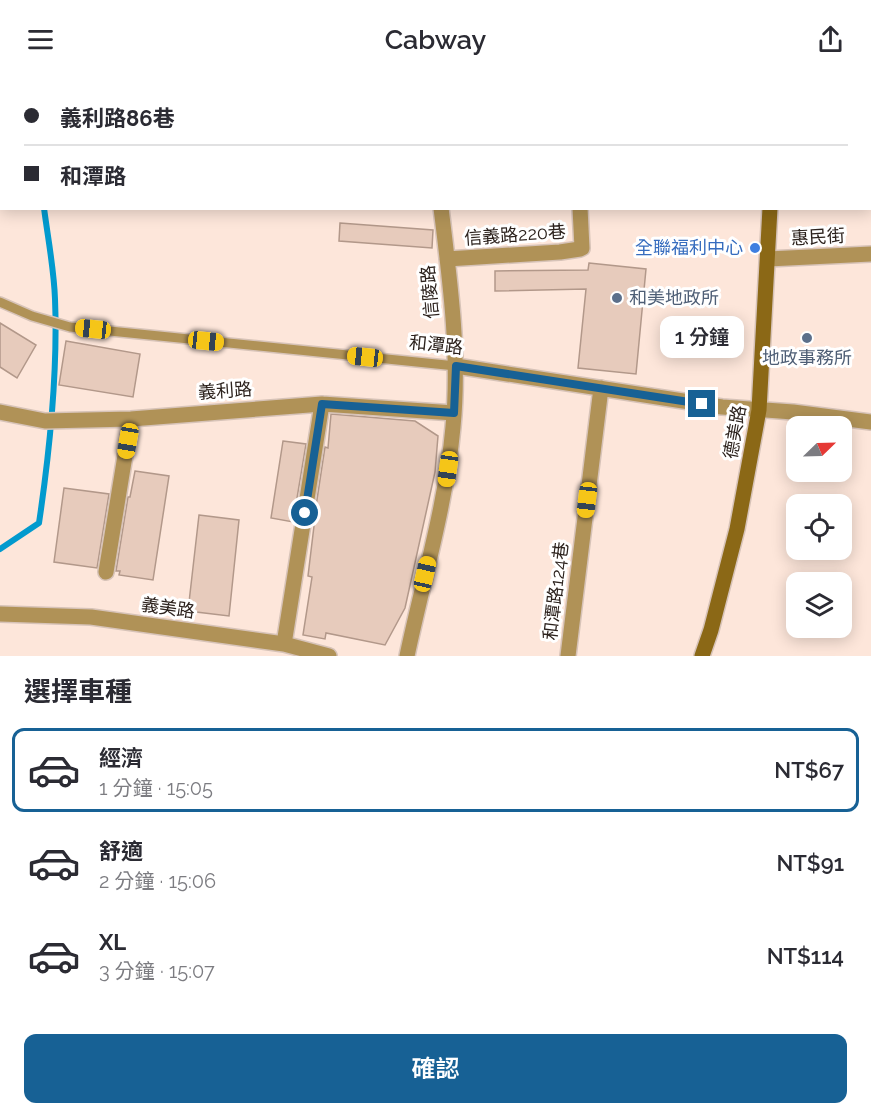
<!DOCTYPE html>
<html lang="zh-TW">
<head>
<meta charset="utf-8">
<style>
	:root { --surface:#fff; --page:#f2f2f3; --text:#2b2b33; --muted:#7c7c81; --line:#e1e1e2; --accent:#176195 }
	body { margin:0; font-family:Raleway,"Noto Sans TC",sans-serif; background:var(--page); color:var(--text); height:100vh; display:flex; flex-direction:column; font-size:22px; white-space:nowrap }
	* { box-sizing:border-box; margin:0 }
	p { font-size:20px; color:var(--muted) }
	.icon { flex:none; width:33px; height:33px; fill:none; stroke:currentColor; stroke-width:2; stroke-linecap:round; stroke-linejoin:round }
	.map { position:relative; height:578px; overflow:hidden }
	.sheet { display:flex; flex-direction:column; background:var(--surface); flex:1 }
	.sheet>* { flex:none }
	.hud { position:absolute; left:0px; top:0px; width:872px; height:132px; box-shadow:0 3px 15px #0003; display:grid; align-content:center; height:132px; padding:0 24px; background:var(--surface) }
	.needle { width:39px; rotate:67deg }
	.controls { position:absolute; left:786px; top:338px; display:grid; gap:12px }
	.controls a { display:grid; place-items:center; width:66px; height:66px; border-radius:12px; background:var(--surface); box-shadow:0 3px 15px #0003; font-size:30px }
	.end { position:absolute; width:27px; height:27px; margin:-14px; border:8px solid #176195; background:#fff; box-shadow:0 0 0 3px #fff }
	.from { border-radius:50% }
	.bubble { position:absolute; height:42px; border-radius:12px; background:var(--surface); box-shadow:0 3px 15px #0003; font-size:20px; font-weight:600; line-height:42px; text-align:center }
	.car { position:absolute; width:18px; height:36px; margin:-18px -9px; border-radius:8px; box-shadow:0 0 4px 2px #0007; background:linear-gradient(#f5c518 24%,#345 0 40%,#f5c518 0 76%,#345 0 86%,#f5c518 0) }
	.hud b { display:flex; align-items:center; gap:21px; height:57px; font-size:22px }
	.hud b+b { border-top:2px solid var(--line) }
	.hud i { width:15px; height:15px; background:var(--text) }
	ul { padding:0; list-style:none }
	li { display:flex; align-items:center; gap:18px; height:84px; margin:0 12px 9px; padding:0 12px; border:3px solid transparent; border-radius:12px }
	li div { flex:1 }
	li b { display:block; font-size:22px }
	li em { font-style:normal; font-weight:600 }
	li.on { border-color:var(--accent) }
	li>.icon { width:54px; height:54px; stroke-width:1.5 }
	h2 { padding:0 24px; font-size:27px; line-height:72px }
	.primary-button { display:flex; gap:12px; margin-top:auto; padding:12px 24px }
	.primary-button a { flex:1; height:69px; border-radius:12px; background:var(--accent); color:#fff; font-size:24px; font-weight:600; line-height:69px; text-align:center }
	header { display:flex; justify-content:space-between; align-items:center; height:78px; padding:0 24px; background:var(--surface); font-size:27px; font-weight:600 }
	.map>svg:first-child { display:block }
	.lines { fill:none; stroke-linecap:round; stroke-linejoin:round }
	.stream { stroke:#029ace; stroke-width:6 }
	.building { fill:#e7cbbc; stroke:#b2988a; stroke-width:1.5 }
	.lane-casing { stroke:#d7c3b8; stroke-width:12 }
	.street-casing { stroke:#d7c3b8; stroke-width:18 }
	.secondary-casing { stroke:#d7c3b8; stroke-width:18 }
	.lane { stroke:#b09257; stroke-width:9 }
	.street { stroke:#b09257; stroke-width:15 }
	.secondary { stroke:#8b6816; stroke-width:15 }
	.route { stroke:#176195; stroke-width:8 }
	.shop-dot { fill:#3f7fe0; stroke:#fff; stroke-width:2 }
	.service-dot { fill:#5c6f8a; stroke:#fff; stroke-width:2 }
	.labels { text-anchor:middle; stroke-width:6; stroke-linejoin:round; paint-order:stroke }
	.street-label { font-size:18px; fill:#2c221d; stroke:#fff }
	.shop-label { font-size:18px; fill:#366cbe; stroke:#fff; text-anchor:end }
	.service-label { font-size:18px; fill:#4e5e75; stroke:#fff; text-anchor:start }
</style>
</head>
<body>
<header><svg class="icon" aria-label="menu" viewBox="0 0 24 24"><path d="M4 6h16M4 12h16M4 18h16"/></svg>Cabway<svg class="icon" aria-label="share" viewBox="0 0 24 24"><path d="M12 15V3M7 8l5-5 5 5M5 13v7h14v-7"/></svg></header>
<div class="map">
<svg width="871" height="578" viewBox="0 0 871 578">
	<rect width="100%" height="100%" fill="#fde6da"/>
	<g class="lines">
		<path class="stream" d="M 60,2 L 62,0
			M 0,471 L 39,445 C 50,371 58,296 55,221 C 54,191 48,161 44,130"/>
	</g>
	<path class="building" d="M 340,145 L 433,152 L 432,170 L 339,163 Z
		M 589,185 L 646,191 L 636,296 L 578,290 L 586,211 L 495,213 L 495,193 L 588,192 Z
		M 0,245 L 36,267 L 17,300 L 0,289 Z
		M 66,263 L 140,276 L 133,319 L 59,307 Z
		M 331,336 L 415,343 L 438,358 L 435,394 L 405,530 L 385,567 L 326,555 L 325,561 L 303,557 L 312,499 L 308,498 L 314,448 L 313,448 L 325,369 L 328,370 Z
		M 283,363 L 306,366 L 293,444 L 271,440 Z
		M 135,393 L 169,398 L 153,502 L 119,497 L 120,493 L 116,493 L 128,419 L 130,419 Z
		M 64,410 L 109,416 L 97,490 L 54,484 Z
		M 199,437 L 239,442 L 229,538 L 188,533 Z"/>
	<g class="lines">
		<g class="lane-casing">
			<path id="lane" d="M 0,224 L 32,238 L 70,249 L 456,288"/>
		</g>
		<g class="street-casing">
			<path id="street" d="M 567,0 L 567,2
				M 547,2 L 554,0
				M 0,122 L 2,121
				M 447,181 L 560,174 L 580,171 L 582,170 L 580,130
				M 768,181 L 871,176
				M 456,288 L 722,329 L 793,334 L 871,344
				M 0,334 L 45,343 L 131,341 L 322,326 L 454,335
				M 106,494 L 131,341
				M 0,536 L 91,539 L 284,566 L 329,578
				M 284,566 L 322,326
				M 407,578 C 423,502 446,427 453,349 C 460,277 450,203 441,130
				M 568,578 L 601,310"/>
		</g>
		<g class="secondary-casing">
			<path id="secondary" d="M 775,2 L 776,0
				M 702,578 L 711,552 L 737,451 L 759,332 L 770,130"/>
		</g>
		<use href="#lane" class="lane"/>
		<use href="#street" class="street"/>
		<use href="#secondary" class="secondary"/>
	</g>
	<g class="lines">
		<path class="route" d="M 305,435 L 322,326 L 454,335 L 456,288 L 702,326"/>
	</g>
	<circle class="shop-dot" cx="755" cy="170" r="6"/>
	<g class="service-dot">
		<circle cx="617" cy="220" r="6"/>
		<circle cx="807" cy="260" r="6"/>
	</g>
	<g class="labels">
		<g class="street-label">
			<text transform="translate(515 157) rotate(-4)" y="6">信義路220巷</text>
			<text transform="translate(818 159) rotate(-3)" y="6">惠民街</text>
			<text transform="translate(430 214) rotate(-95)" y="6">信陵路</text>
			<text transform="translate(436 267) rotate(6)" y="6">和潭路</text>
			<text transform="translate(225 313) rotate(-4)" y="6">義利路</text>
			<text transform="translate(735 354) rotate(-80)" y="6">德美路</text>
			<text transform="translate(556 513) rotate(-83)" y="6">和潭路124巷</text>
			<text transform="translate(168 530) rotate(8)" y="6">義美路</text>
		</g>
		<g class="shop-label">
			<text x="743" y="176">全聯福利中心</text>
		</g>
		<g class="service-label">
			<text x="629" y="226">和美地政所</text>
			<text x="807" y="286" text-anchor="middle">地政事務所</text>
		</g>
	</g>
</svg>
<div class="controls">
<a><svg class="needle" viewBox="-14 -14 28 28"><path d="M0-13l5 13h-10z" fill="#e53935"/><path d="M0 13l5-13h-10z" fill="#7c7c81"/></svg></a>
<a><svg class="icon" aria-label="locate" viewBox="0 0 24 24"><circle cx="12" cy="12" r="6"/><path d="M12 2v4M12 18v4M2 12h4M18 12h4"/></svg></a>
<a><svg class="icon" aria-label="layers" viewBox="0 0 24 24"><path d="M12 4l9 5-9 5-9-5zM3 14l9 5 9-5"/></svg></a>
</div>
<i class="end from" style="left:305px;top:435px"></i>
<i class="end" style="left:702px;top:326px"></i>
<div class="bubble" style="left:660px;top:238px;width:84px">1 分鐘</div>
<i class="car" style="left:93px;top:251px;rotate:276deg"></i>
<i class="car" style="left:206px;top:263px;rotate:96deg"></i>
<i class="car" style="left:365px;top:279px;rotate:276deg"></i>
<i class="car" style="left:128px;top:363px;rotate:190deg"></i>
<i class="car" style="left:448px;top:391px;rotate:188deg"></i>
<i class="car" style="left:587px;top:422px;rotate:187deg"></i>
<i class="car" style="left:425px;top:496px;rotate:13deg"></i>
<div class="hud">
<b><i class="from"></i>義利路86巷</b>
<b><i></i>和潭路</b>
</div>
</div>
<section class="sheet">
<h2>選擇車種</h2>
<ul>
<li class="on"><svg class="icon" aria-label="car" viewBox="0 0 24 24"><path d="M5 17H2v-5l4-1 3-4h7l3 4 3 1v5h-3M9 17h6M6 11h13"/><circle cx="7" cy="17" r="2"/><circle cx="17" cy="17" r="2"/></svg><div><b>經濟</b><p>1 分鐘 · 15:05</p></div><em>NT$67</em></li>
<li><svg class="icon" aria-label="car" viewBox="0 0 24 24"><path d="M5 17H2v-5l4-1 3-4h7l3 4 3 1v5h-3M9 17h6M6 11h13"/><circle cx="7" cy="17" r="2"/><circle cx="17" cy="17" r="2"/></svg><div><b>舒適</b><p>2 分鐘 · 15:06</p></div><em>NT$91</em></li>
<li><svg class="icon" aria-label="car" viewBox="0 0 24 24"><path d="M5 17H2v-5l4-1 3-4h7l3 4 3 1v5h-3M9 17h6M6 11h13"/><circle cx="7" cy="17" r="2"/><circle cx="17" cy="17" r="2"/></svg><div><b>XL</b><p>3 分鐘 · 15:07</p></div><em>NT$114</em></li>
</ul>
<div class="primary-button"><a>確認</a></div>
</section>
</body>
</html>
